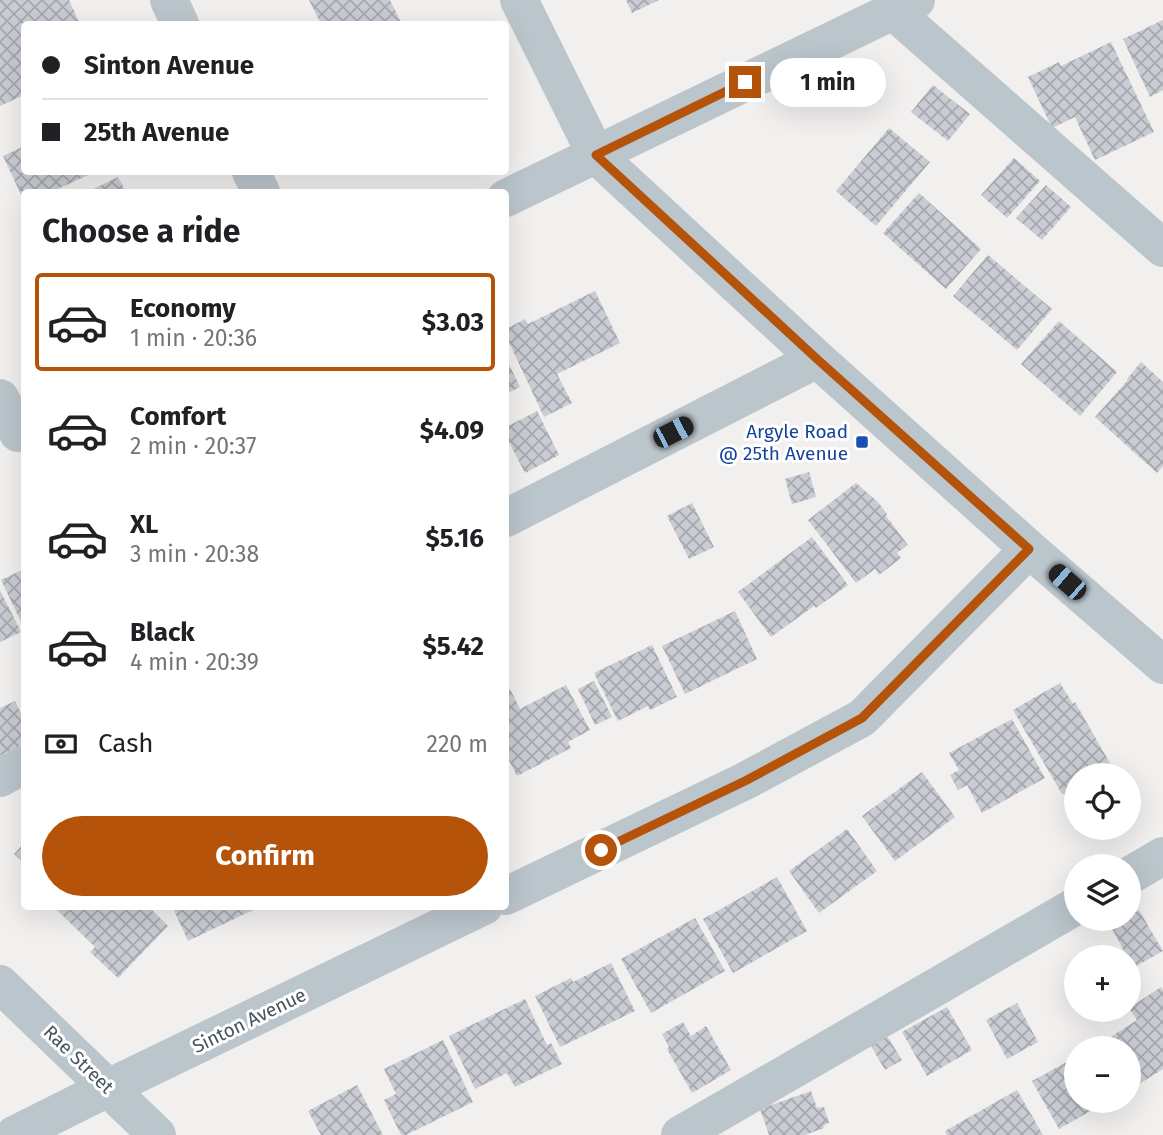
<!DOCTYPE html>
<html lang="en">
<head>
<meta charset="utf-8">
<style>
	:root { --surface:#fff; --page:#f6f6f6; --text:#202124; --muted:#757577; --line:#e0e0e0; --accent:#b45309 }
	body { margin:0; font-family:"Fira Sans",sans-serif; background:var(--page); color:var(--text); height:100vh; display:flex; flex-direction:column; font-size:26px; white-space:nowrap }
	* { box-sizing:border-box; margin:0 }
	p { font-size:23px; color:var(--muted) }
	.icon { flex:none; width:38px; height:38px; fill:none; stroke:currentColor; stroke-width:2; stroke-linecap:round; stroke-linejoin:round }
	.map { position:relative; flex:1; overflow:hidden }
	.panel { position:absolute; left:21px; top:189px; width:488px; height:721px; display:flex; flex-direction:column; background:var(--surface); border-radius:7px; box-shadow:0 7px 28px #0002 }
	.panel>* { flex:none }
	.hud { position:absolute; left:21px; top:21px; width:488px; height:154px; border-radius:7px; box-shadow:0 7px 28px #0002; display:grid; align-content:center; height:154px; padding:0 21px; background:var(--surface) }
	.fabs { position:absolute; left:1064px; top:763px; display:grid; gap:14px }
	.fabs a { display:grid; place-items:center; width:77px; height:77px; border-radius:50%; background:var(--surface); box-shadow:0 7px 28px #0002; font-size:35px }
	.end { position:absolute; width:32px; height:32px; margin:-16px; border:9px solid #b45309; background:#fff; box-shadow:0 0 0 4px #fff }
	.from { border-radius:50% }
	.bubble { position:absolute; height:49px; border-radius:24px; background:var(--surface); box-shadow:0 7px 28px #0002; font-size:23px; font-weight:700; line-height:49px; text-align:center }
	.car { position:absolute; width:21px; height:42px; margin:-21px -10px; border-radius:9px; box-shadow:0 0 5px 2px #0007; background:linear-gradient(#222 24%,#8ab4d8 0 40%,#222 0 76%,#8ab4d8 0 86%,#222 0) }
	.hud b { display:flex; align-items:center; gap:24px; height:66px; font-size:26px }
	.hud b+b { border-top:2px solid var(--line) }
	.hud i { width:18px; height:18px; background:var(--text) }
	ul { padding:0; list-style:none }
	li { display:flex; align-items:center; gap:21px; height:98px; margin:0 14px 10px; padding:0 7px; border:4px solid transparent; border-radius:7px }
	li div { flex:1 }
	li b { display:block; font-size:26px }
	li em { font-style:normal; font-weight:700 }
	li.on { border-color:var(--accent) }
	li>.icon { width:63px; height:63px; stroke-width:1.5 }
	h2 { padding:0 21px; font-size:32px; line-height:84px }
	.pay { display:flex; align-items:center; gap:18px; height:77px; padding:0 21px; font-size:26px }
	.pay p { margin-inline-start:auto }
	.cta { display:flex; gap:14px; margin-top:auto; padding:14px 21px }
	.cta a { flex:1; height:80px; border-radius:42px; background:var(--accent); color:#fff; font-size:28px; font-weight:700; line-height:80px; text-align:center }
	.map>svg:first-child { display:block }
	.building { fill:url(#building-cross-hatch) }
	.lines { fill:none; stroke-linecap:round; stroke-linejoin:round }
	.minor { stroke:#bbc5cc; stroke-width:38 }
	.route { stroke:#b45309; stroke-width:9 }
	.transit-dot { fill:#1a4fb4; stroke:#fff; stroke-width:2.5 }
	.labels { text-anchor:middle; stroke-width:6; stroke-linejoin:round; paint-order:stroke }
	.transit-label { font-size:19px; fill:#164399; stroke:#fff; text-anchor:end }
	.street-label { font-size:19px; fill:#47545c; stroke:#fff }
</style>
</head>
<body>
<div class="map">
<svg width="1163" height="1135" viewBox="0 0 1163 1135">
	<defs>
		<pattern id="building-cross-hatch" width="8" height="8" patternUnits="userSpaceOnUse" patternTransform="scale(1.75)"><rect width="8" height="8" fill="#c9ccd2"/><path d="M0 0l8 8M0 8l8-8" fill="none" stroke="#a5a8ae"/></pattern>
	</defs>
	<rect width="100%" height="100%" fill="#f2efef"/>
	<path class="building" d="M 0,0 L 69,0 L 80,24 L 24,24 L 24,95 L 0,106 Z
		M 309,0 L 390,0 L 402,24 L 321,24 Z
		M 626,0 L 659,0 L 632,13 Z
		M 1163,20 L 1163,90 L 1150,97 L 1123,39 Z
		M 1111,42 L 1154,132 L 1095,160 L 1075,117 L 1052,128 L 1028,77 L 1059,62 L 1061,66 Z
		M 933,85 L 970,114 L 948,141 L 911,112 Z
		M 889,128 L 930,162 L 876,226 L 836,191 Z
		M 24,146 L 24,172 L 95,172 L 51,192 L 24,192 L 24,201 L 3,156 Z
		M 1014,158 L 1040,181 L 1007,218 L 981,195 Z
		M 118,177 L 126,192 L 87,192 Z
		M 1046,185 L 1071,207 L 1042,240 L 1016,218 Z
		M 919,193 L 981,249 L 946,289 L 883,233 Z
		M 988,255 L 1052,309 L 1017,350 L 953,296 Z
		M 595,291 L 620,343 L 557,374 L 572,403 L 544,417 L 506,336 L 506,329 L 525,319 L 528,324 Z
		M 1059,321 L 1117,372 L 1080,416 L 1021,364 Z
		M 506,358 L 520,387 L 506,394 Z
		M 1141,362 L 1163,382 L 1163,466 L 1157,473 L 1095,417 L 1128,380 L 1127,379 Z
		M 537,411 L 559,455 L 525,473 L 506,436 L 506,427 Z
		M 809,472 L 816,497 L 792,504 L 785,479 Z
		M 856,483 L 878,502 L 887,514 L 886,516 L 908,545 L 897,553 L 901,558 L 879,575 L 875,569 L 856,583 L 808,520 Z
		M 692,503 L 714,547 L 689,559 L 667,516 Z
		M 812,537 L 848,585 L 816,608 L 814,606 L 771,637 L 738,592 Z
		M 24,569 L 24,628 L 1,580 Z
		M 0,590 L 21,632 L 0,642 Z
		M 735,611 L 757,659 L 685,694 L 662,646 Z
		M 652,645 L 677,697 L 650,710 L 648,706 L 618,721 L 594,673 Z
		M 594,681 L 612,717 L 595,725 L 578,689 Z
		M 1060,683 L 1073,704 L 1075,702 L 1111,765 L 1109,775 L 1076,775 L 1076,798 L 1062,794 L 1013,710 Z
		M 566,685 L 590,730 L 568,742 L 571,748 L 517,776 L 506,755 L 506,691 L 510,689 L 520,709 Z
		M 15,701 L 24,719 L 24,744 L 0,756 L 0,708 Z
		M 1012,719 L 1045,778 L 982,813 L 967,785 L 958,790 L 950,775 L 959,770 L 949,753 Z
		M 922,772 L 955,817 L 895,861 L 862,816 Z
		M 847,829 L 877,871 L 819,913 L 789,871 Z
		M 24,843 L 24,863 L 14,854 Z
		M 777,877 L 807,931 L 733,973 L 703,919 Z
		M 53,906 L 148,906 L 168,926 L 118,978 L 90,952 L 95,947 Z
		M 172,906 L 261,906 L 188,941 Z
		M 1139,910 L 1163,951 L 1133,968 L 1111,927 L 1124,919 L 1129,919 L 1129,916 Z
		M 695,918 L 725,971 L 651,1013 L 621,959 Z
		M 611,963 L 635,1011 L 560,1047 L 535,996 L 571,978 L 573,982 Z
		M 1161,987 L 1163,990 L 1163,1069 L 1139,1084 L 1129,1069 L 1129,1048 L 1116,1048 L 1109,1038 L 1137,1020 L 1129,1008 Z
		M 525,999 L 547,1045 L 551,1043 L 562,1064 L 515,1087 L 507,1073 L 475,1089 L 449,1036 Z
		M 1017,1003 L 1038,1042 L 1007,1059 L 986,1020 Z
		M 947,1007 L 972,1050 L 927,1076 L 902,1032 Z
		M 683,1022 L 691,1036 L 706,1026 L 731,1070 L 692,1093 L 667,1049 L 669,1047 L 662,1034 Z
		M 887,1036 L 902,1060 L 885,1070 L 871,1046 Z
		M 443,1040 L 473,1102 L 406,1135 L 401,1135 L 384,1100 L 396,1094 L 384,1069 Z
		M 1076,1057 L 1076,1101 L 1108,1101 L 1059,1129 L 1032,1081 Z
		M 357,1085 L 383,1135 L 321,1135 L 308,1111 Z
		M 1017,1090 L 1043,1135 L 947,1135 L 945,1131 Z
		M 811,1091 L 817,1108 L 824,1107 L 829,1123 L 823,1126 L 824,1128 L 805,1135 L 769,1135 L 760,1109 Z"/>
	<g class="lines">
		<path class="minor" d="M 169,0 L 180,24
			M 519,0 L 596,155 L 817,359 L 1029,549 L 1163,665
			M 893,11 L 1163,248
			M 251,172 L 261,192
			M 506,198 L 916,0
			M 0,398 L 18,433
			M 506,518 L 817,359
			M 0,778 L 24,765
			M 1129,876 L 1163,856
			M 506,896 L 745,781 L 862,718 L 1029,549
			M 0,984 L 157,1135
			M 14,1135 L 108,1088 L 484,906
			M 680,1135 L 1076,906"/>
	</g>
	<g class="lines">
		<path class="route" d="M 601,850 L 745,781 L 862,718 L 1029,549 L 817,359 L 596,155 L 745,82"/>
	</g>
	<rect class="transit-dot" x="855" y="435" width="14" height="14" rx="3.5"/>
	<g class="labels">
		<g class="transit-label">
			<text x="848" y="438">Argyle Road<tspan x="848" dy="22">@ 25th Avenue</tspan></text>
		</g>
		<g class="street-label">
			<text transform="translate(249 1020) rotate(-26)" y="7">Sinton Avenue</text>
			<text transform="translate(79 1059) rotate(44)" y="7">Rae Street</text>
		</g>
	</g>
</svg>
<div class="fabs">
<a><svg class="icon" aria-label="locate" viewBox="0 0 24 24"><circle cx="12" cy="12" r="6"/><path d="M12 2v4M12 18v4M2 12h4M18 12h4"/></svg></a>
<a><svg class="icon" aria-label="layers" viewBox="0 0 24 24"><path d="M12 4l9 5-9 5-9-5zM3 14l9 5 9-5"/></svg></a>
<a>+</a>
<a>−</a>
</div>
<i class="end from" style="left:601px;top:850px"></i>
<i class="end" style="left:745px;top:82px"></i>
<div class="bubble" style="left:770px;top:58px;width:116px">1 min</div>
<i class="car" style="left:673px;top:432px;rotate:63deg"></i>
<i class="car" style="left:1067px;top:582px;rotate:311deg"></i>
<div class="hud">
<b><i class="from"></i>Sinton Avenue</b>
<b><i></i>25th Avenue</b>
</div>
<section class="panel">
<h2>Choose a ride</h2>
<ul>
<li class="on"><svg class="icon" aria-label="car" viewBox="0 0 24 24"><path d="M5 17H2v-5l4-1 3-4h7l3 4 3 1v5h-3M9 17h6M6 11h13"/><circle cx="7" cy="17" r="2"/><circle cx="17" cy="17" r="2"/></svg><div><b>Economy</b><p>1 min · 20:36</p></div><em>$3.03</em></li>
<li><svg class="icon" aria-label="car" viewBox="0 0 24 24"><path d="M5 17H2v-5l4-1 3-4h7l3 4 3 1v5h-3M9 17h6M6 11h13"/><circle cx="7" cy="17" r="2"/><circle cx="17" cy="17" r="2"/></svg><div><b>Comfort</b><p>2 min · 20:37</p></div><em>$4.09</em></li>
<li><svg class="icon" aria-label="car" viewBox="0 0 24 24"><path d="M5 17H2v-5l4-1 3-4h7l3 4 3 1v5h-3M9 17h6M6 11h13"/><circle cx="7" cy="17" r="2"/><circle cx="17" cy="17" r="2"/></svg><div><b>XL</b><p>3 min · 20:38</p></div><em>$5.16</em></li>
<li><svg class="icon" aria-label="car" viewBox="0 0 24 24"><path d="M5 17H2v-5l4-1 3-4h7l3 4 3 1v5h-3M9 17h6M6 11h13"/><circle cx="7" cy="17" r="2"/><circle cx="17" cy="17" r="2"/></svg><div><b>Black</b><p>4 min · 20:39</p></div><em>$5.42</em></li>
</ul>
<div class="pay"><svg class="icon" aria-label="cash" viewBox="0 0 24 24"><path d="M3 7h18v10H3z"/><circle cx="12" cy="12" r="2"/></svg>Cash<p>220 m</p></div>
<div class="cta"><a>Confirm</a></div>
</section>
</div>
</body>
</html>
